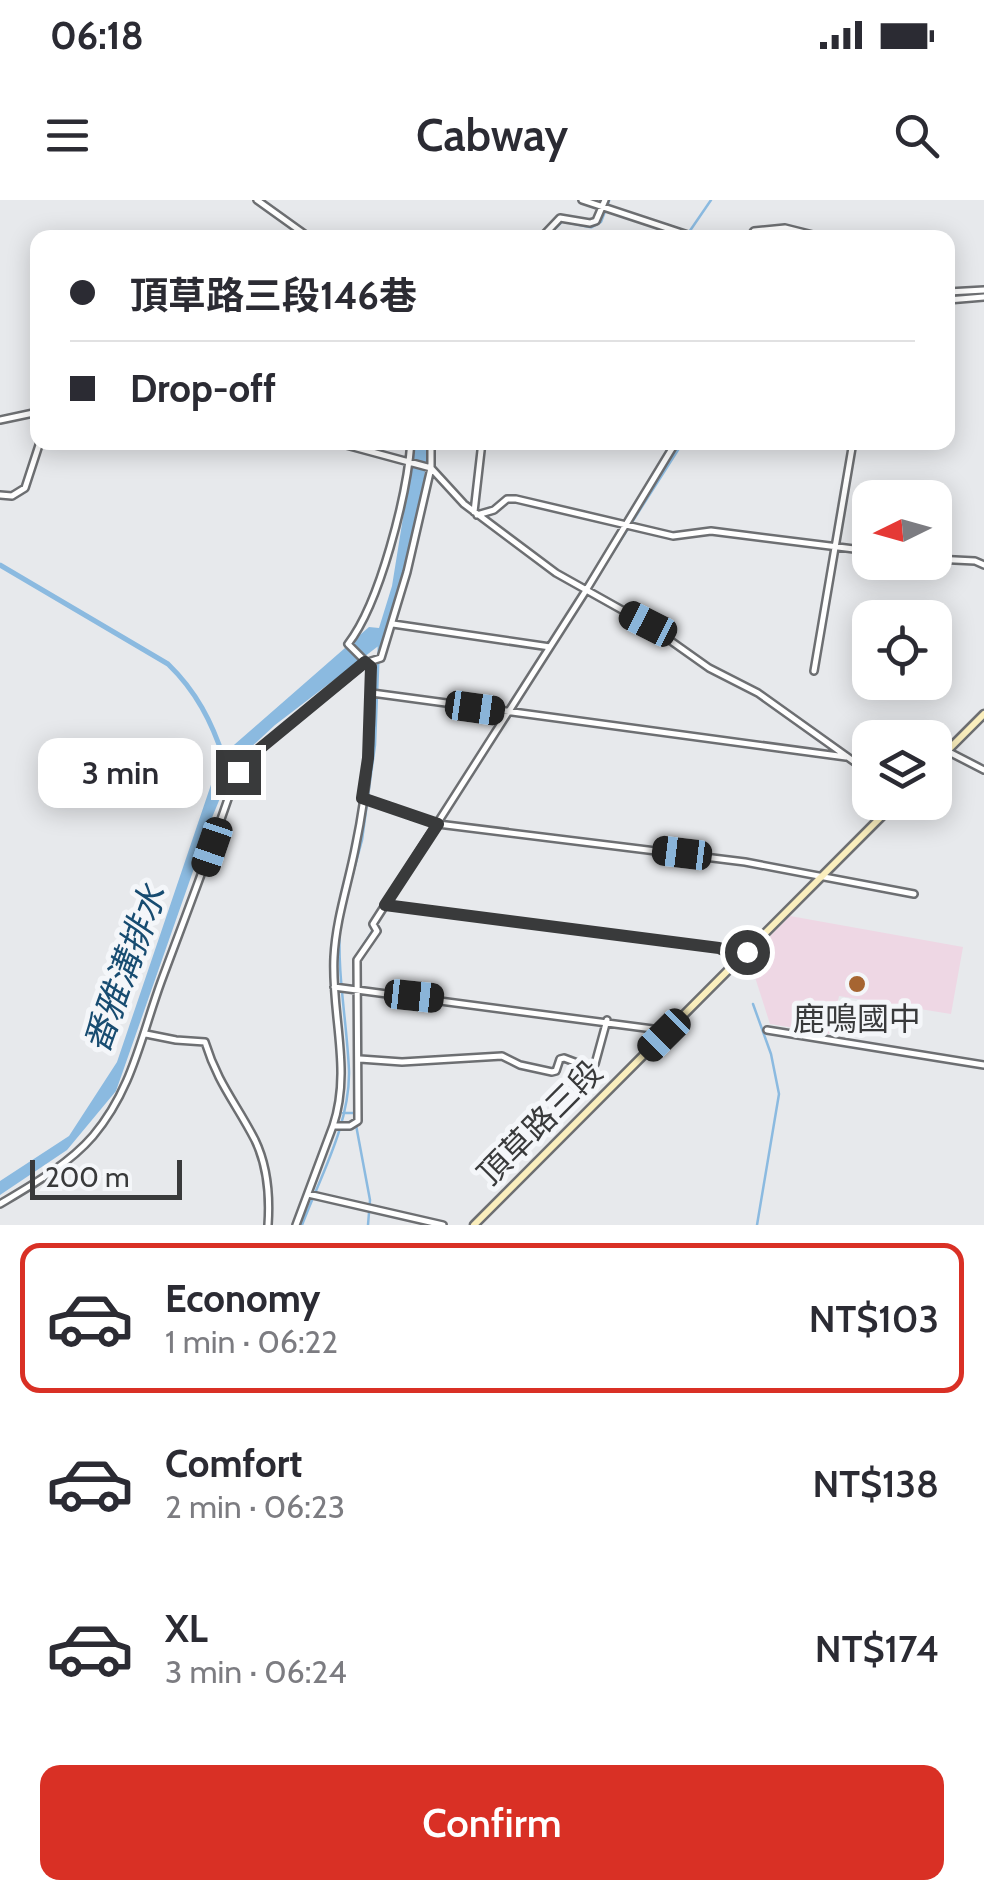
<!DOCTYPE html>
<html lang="en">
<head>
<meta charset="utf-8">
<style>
	:root { --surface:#fff; --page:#f7f7f7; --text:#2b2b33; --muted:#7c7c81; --line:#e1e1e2; --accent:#d93025 }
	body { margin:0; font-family:Cabin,"Noto Sans TC",sans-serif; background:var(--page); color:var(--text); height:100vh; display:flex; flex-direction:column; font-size:38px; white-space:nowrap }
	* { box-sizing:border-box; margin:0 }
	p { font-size:32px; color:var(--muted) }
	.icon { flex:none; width:55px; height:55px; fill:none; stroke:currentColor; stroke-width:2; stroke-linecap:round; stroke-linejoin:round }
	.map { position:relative; height:1025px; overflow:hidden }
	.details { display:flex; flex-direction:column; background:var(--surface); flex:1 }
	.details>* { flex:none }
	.guide { position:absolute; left:30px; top:30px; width:925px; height:220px; border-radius:20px; box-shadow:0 5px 25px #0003; display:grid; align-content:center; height:220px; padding:0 40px; background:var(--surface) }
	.needle { width:65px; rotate:265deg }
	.tools { position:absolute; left:852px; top:280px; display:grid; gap:20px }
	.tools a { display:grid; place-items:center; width:100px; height:100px; border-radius:20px; background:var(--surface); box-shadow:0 5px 25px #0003; font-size:50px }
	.scale { position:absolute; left:30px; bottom:25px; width:152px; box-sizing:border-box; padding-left:10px; border:5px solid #393a3b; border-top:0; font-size:28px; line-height:35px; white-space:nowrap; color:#393a3b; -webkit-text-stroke:8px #f4f6f9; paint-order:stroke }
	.end { position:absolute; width:45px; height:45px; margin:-22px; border:12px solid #393a3b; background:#fff; box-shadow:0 0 0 5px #fff }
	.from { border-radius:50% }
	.bubble { position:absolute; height:70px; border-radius:20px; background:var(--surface); box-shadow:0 5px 25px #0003; font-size:32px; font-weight:600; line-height:70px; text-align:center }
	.car { position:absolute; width:30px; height:60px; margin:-30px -15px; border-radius:12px; box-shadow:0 0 8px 2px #0007; background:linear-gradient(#222 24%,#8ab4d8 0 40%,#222 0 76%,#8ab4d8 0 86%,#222 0) }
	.guide b { display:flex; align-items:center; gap:35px; height:95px; font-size:38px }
	.guide b+b { border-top:2px solid var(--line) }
	.guide i { width:25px; height:25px; background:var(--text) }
	ul { padding:18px 0 0; list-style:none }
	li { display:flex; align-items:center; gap:30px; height:150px; margin:0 20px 15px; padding:0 20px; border:5px solid transparent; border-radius:20px }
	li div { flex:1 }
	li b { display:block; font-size:38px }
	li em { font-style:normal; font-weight:600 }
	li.current { border-color:var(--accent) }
	li>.icon { width:90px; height:90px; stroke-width:1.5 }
	.button { display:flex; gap:20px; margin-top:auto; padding:20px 40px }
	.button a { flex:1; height:115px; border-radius:20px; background:var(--accent); color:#fff; font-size:40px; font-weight:600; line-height:115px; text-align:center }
	.status { display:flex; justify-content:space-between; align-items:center; height:70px; padding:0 50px; background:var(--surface); direction:ltr }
	.status svg { height:28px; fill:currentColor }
	header { display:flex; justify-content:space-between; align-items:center; height:130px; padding:0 40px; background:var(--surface); font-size:45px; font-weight:600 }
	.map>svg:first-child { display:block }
	.education { fill:#eed7e4 }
	.water { fill:#8bbae0 }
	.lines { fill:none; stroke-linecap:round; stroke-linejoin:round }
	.stream { stroke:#8bbae0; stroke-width:2.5 }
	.canal { stroke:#8bbae0; stroke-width:5 }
	.street-casing { stroke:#6d6f72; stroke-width:10 }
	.secondary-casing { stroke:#6d6f72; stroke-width:11 }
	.street { stroke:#fff; stroke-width:5 }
	.secondary { stroke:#faeebd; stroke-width:6 }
	.route { stroke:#393a3b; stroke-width:12 }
	.poi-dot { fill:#a66531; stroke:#f4f6f9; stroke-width:4 }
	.labels { text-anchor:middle; stroke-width:10; stroke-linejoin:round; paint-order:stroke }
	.poi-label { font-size:32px; fill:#393a3b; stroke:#f4f6f9 }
	.street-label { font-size:32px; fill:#393a3b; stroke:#f4f6f9 }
	.water-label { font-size:35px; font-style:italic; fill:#174c71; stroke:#f4f6f9 }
</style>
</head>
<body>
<div class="status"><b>06:18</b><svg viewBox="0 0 49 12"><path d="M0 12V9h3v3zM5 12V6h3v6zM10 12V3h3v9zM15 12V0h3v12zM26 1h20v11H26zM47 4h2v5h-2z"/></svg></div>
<header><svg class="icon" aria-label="menu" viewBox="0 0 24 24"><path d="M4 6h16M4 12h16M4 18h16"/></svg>Cabway<svg class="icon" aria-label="search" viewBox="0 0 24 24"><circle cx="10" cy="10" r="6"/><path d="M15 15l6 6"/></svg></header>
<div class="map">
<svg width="984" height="1025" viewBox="0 0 984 1025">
	<rect width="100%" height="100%" fill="#e7e9ec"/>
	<path class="education" d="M 790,716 L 963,747 L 951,814 L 839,796 L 831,834 L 770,824 L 753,771 L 760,746 Z"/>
	<path class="water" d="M 415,243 L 428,243 L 424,281 L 401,381 L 381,444 L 275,525 L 235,562 L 211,620 L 116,891 L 67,950 L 0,995 L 0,981 L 69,936 L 117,862 L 217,567 L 227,551 L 369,427 L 379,428 L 392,386 Z"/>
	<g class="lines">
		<path class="stream" d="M 685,38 L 711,0
			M 948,97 L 984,94
			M 345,703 L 362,640 L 375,545 L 379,444
			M 359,752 L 683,242
			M 753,804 L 771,854 L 779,894 L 757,1025
			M 343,913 L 355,913
			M 356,925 L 370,1000 L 368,1025
			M 302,1025 C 320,977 350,924 349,871 C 347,822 337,775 340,725"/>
		<path class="canal" d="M 548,34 L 562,20 L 591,26 L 600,21 L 608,0
			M 0,365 L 168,464 C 196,491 212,522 224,559"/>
		<g class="street-casing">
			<path id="street" d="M 257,0 L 310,38
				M 582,0 L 697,38
				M 541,38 L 560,18 L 590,23 L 596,21 L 605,0
				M 749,38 L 754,31 L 785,28 L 825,38
				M 948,92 L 984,90
				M 948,100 L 984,97
				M 0,220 L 38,212
				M 335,242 L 431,268 L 464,304 L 556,373 L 647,424 L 709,468 L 758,493 L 870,573
				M 650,242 L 673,246
				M 0,295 L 12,296 L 25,288 L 40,242
				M 474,312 L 482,242
				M 477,315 L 494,310 L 507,299 L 516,299 L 673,336 L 711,331 L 870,351
				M 935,359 L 975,361 L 984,365
				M 393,424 L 550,447
				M 814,471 L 853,242
				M 372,493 L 846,557
				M 947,551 L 984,570
				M 362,598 L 438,624 L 745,662 L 914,694
				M 385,705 L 719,748 L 741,758
				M 334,787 L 668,831
				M 767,830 L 984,865
				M 146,834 L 176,840 L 205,842 C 218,884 236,903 255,940 C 268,967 270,996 268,1025
				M 360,859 L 402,862 L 502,856 L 520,865 L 552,872 L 556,871 L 560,859 L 564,858 L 588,867 L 595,864 L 607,820
				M 333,926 C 352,870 331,814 334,757 C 336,718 349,682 356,644 C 368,587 372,525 371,467 L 348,444 C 380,403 407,295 411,242
				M 308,994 L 443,1025
				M 0,1004 C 32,985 69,964 93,936 C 132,890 141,837 161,782 C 187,712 214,643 237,572 L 245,561 L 365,463 L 381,458 L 407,372 L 431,268 L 431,242
				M 296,1025 L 333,926 L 350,926 L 358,921 L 357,760 L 377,731 L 373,724 L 585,392 L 676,242"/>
		</g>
		<g class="secondary-casing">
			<path id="secondary" d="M 935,563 L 984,514
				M 474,1025 L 896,602"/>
		</g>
		<use href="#street" class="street"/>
		<use href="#secondary" class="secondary"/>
	</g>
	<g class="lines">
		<path class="route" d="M 238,572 L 245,561 L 365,462 L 371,467 L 368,558 L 362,598 L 438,624 L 385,705 L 719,748 L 741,758 L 747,752"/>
	</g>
	<circle class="poi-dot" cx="857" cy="784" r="10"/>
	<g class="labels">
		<g class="poi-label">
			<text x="857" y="830">鹿鳴國中</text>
		</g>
		<g class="street-label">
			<text transform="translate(540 923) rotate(-45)" y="11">頂草路三段</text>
		</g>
		<g class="water-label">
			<text transform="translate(125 769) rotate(-70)" y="12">番雅溝排水</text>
		</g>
	</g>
</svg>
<div class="tools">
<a><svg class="needle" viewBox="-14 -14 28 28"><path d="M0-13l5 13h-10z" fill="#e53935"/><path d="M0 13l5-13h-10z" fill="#7c7c81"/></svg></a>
<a><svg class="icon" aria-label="locate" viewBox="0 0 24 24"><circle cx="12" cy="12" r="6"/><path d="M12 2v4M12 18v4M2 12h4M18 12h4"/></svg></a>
<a><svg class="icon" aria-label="layers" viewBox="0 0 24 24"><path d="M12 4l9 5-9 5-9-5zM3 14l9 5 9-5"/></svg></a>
</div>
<div class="scale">200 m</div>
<i class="end from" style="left:747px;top:752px"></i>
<i class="end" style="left:238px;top:572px"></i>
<div class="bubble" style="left:38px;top:538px;width:165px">3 min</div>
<i class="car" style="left:648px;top:424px;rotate:297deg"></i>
<i class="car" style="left:475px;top:508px;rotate:98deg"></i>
<i class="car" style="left:212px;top:647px;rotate:199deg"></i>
<i class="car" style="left:682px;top:653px;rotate:277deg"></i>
<i class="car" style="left:414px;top:796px;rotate:96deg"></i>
<i class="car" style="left:664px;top:835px;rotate:225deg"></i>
<div class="guide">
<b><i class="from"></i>頂草路三段146巷</b>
<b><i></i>Drop-off</b>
</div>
</div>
<section class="details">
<ul>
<li class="current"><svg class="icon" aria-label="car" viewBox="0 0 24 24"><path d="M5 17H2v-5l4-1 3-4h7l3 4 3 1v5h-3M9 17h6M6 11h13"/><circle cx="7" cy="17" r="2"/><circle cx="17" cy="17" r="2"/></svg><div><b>Economy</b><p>1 min · 06:22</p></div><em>NT$103</em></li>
<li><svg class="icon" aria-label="car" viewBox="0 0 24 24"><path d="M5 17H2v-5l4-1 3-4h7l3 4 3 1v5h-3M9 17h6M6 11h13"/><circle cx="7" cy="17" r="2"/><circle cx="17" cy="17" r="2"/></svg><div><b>Comfort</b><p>2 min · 06:23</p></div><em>NT$138</em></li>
<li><svg class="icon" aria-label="car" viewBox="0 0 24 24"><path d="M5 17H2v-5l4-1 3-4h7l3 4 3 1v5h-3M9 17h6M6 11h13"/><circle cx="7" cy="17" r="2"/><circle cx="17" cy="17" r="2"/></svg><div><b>XL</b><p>3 min · 06:24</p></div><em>NT$174</em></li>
</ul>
<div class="button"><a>Confirm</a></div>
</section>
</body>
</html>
